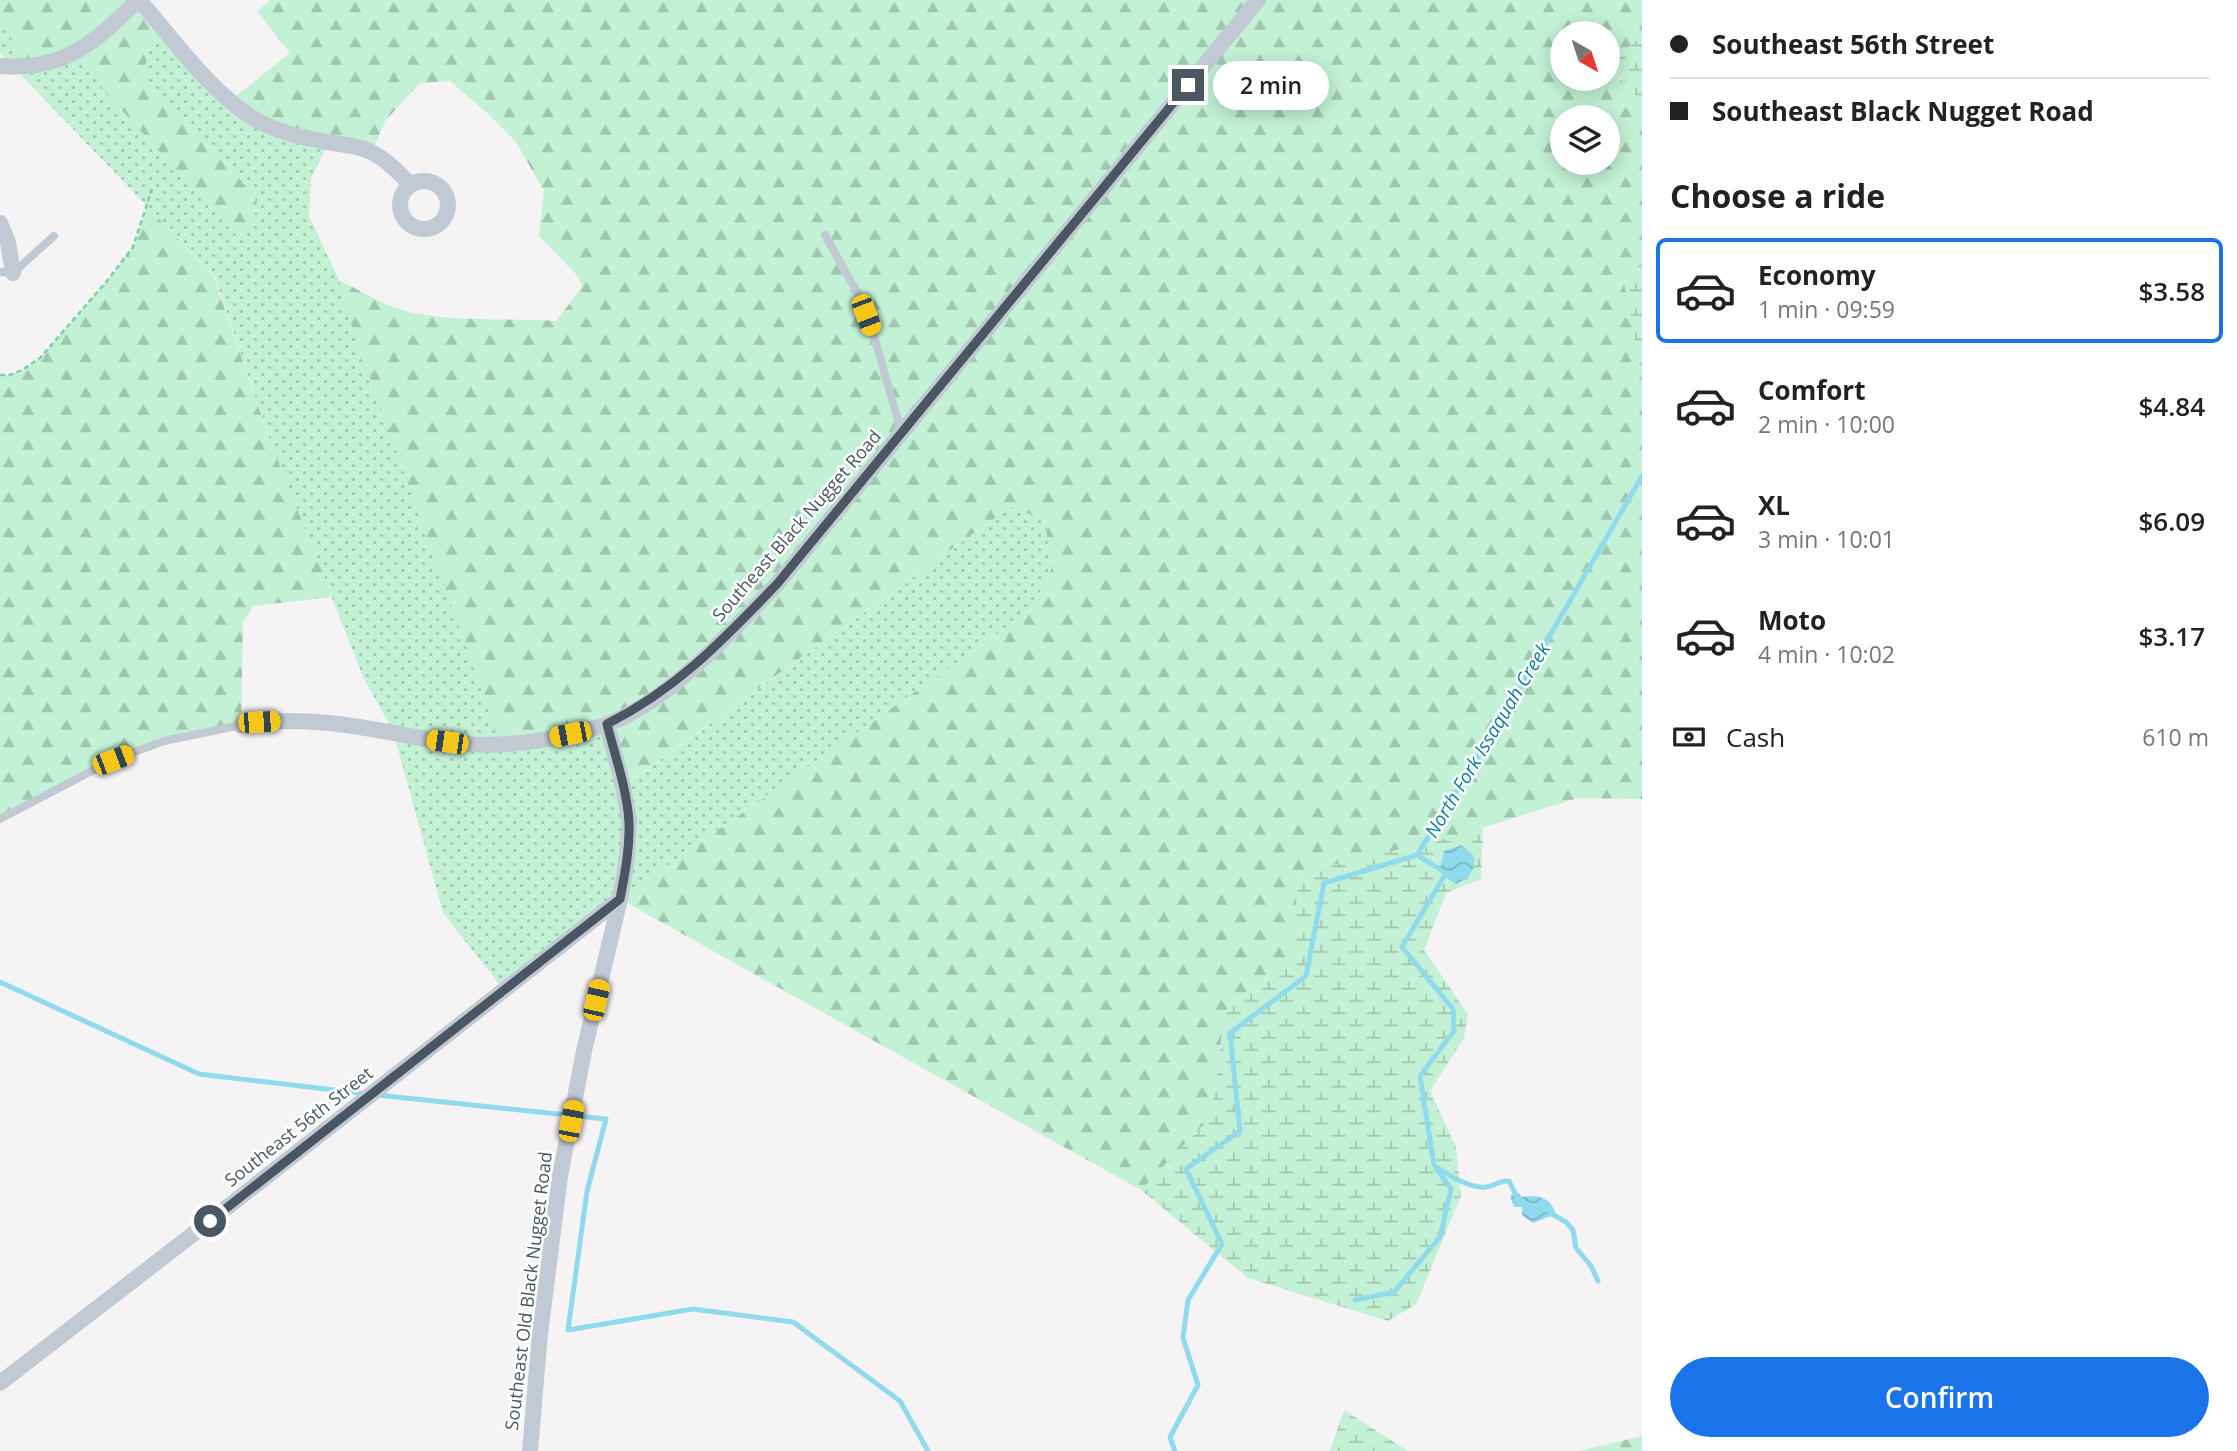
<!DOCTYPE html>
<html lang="en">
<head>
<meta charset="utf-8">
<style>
	:root { --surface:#fff; --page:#f6f6f6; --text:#222; --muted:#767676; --line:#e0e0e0; --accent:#1a73e8 }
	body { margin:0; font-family:"Open Sans",sans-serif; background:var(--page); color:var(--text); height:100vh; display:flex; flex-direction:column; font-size:26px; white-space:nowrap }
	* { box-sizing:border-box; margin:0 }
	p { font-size:23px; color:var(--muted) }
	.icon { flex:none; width:38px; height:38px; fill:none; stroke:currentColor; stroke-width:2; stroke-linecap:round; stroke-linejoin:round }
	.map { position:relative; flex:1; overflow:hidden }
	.details { display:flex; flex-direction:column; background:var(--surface); width:595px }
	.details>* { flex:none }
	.banner { display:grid; align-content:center; height:154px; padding:0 28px; background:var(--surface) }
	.needle { width:46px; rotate:141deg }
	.fabs { position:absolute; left:1550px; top:21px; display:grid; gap:14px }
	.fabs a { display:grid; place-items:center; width:70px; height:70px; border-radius:50%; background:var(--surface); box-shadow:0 4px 18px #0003; font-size:35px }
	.end { position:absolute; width:32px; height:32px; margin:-16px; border:9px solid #4a5661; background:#fff; box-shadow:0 0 0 4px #fff }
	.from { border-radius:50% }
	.bubble { position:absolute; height:49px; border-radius:24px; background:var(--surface); box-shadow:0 4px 18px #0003; font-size:23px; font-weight:600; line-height:49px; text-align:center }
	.car { position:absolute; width:21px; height:42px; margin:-21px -10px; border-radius:9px; box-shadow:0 0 5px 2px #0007; background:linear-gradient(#f5c518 24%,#345 0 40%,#f5c518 0 76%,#345 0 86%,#f5c518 0) }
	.banner b { display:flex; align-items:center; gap:24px; height:66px; font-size:26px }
	.banner b+b { border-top:2px solid var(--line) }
	.banner i { width:18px; height:18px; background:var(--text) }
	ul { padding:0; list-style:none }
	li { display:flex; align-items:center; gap:21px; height:105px; margin:0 14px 10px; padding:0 14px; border:4px solid transparent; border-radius:10px }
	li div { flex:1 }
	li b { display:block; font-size:26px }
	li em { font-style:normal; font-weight:600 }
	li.selected { border-color:var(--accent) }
	li>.icon { width:63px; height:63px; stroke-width:1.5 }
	h2 { padding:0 28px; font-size:32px; line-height:84px }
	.pay { display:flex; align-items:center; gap:18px; height:77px; padding:0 28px; font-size:26px }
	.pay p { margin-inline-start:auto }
	.primary-button { display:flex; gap:14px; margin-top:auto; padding:14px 28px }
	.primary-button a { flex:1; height:80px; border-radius:42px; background:var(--accent); color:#fff; font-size:28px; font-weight:600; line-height:80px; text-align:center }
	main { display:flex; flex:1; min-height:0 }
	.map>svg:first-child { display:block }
	.grass { fill:url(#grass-dots) }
	.forest { fill:url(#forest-firs); fill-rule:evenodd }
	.wetland { fill:url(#wetland-marsh) }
	.water { fill:url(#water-waves) }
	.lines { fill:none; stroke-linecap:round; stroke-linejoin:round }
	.stream { stroke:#90daee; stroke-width:5 }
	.path { stroke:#7ad0a6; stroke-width:2.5; stroke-dasharray:5 3.5; stroke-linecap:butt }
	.service { stroke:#c1cad2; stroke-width:8 }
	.minor { stroke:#c1cad2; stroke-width:16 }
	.route { stroke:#4a5661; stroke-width:9 }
	.labels { text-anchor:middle; stroke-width:5; stroke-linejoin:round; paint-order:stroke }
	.street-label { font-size:18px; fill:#4a5661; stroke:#fff }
	.water-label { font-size:19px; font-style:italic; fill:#0c7c9b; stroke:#fff }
</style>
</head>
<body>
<main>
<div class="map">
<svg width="1642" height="1451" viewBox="0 0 1642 1451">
	<defs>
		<pattern id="grass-dots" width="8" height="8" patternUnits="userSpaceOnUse" patternTransform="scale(1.75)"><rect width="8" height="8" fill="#c3f1d5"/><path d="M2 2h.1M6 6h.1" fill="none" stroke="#a0c6b0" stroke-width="1.8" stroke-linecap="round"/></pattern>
		<pattern id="forest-firs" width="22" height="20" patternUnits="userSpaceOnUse" patternTransform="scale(1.75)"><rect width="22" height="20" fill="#c3f1d5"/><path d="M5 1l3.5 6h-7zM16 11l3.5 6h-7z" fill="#a0c6b0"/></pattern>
		<pattern id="wetland-marsh" width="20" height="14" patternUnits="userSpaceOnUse" patternTransform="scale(1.75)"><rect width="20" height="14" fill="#c3f1d5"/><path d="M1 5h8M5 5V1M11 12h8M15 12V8" fill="none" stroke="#a0c6b0"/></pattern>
		<pattern id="water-waves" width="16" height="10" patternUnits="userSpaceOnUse" patternTransform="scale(1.75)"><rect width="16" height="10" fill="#90daee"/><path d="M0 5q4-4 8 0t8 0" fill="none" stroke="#78b4c4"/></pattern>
	</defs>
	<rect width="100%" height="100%" fill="#f5f3f3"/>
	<path class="grass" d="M 0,0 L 77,52 L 107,94 L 235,233 L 229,165 L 158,98 L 144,71 L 152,39 L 165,30 L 230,101 L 329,142 L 311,178 L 309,216 L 339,280 L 347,313 L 607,724 L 624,786 L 1010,507 L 1046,519 L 1051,570 L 1030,611 L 620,899 L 504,990 L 443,913 L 393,731 L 364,679 L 271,443 L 215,277 L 0,53 Z"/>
	<path class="forest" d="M 0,0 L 139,0 L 165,30 L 152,39 L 144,71 L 158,98 L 229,165 L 257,201 L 253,227 L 235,234 L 107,94 L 77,52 L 35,67 L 20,51 L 0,22 Z
		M 271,0 L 1642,0 L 1642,37 L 1608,63 L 1608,33 L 1563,33 L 1563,79 L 1608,79 L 1608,65 L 1642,103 L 1642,262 L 1624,281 L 1642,380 L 1642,799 L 1578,798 L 1448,838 L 1299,873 L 1292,953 L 1225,1012 L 1211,1117 L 1141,1190 L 620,899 L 1030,611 L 1051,570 L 1045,520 L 1010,507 L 623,786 L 606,725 L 501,745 L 347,313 L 339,280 C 364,293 392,310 420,314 C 464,322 511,318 556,321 L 583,286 L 575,273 L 539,236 L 544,191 L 516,142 L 486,112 L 450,81 L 420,83 L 385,121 L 372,152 L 287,134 L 230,101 L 290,53 L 257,11 ZM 1563,117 L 1608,117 L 1608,163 L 1563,163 Z
		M 147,206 L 214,277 L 271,443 L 332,597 L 253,606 L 243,622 L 241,725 L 164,741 L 113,760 L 0,819 L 0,375 L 10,375 L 21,371 L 40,358 L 107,281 L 133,247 Z
		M 1642,1436 L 1642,1451 L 1579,1451 Z"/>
	<path class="wetland" d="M 1642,37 L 1642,103 L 1608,63 Z
		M 1642,262 L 1642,380 L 1624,281 Z
		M 1483,827 L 1481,879 L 1446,893 L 1424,950 L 1468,1014 L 1464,1038 L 1430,1091 L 1456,1147 L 1461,1196 L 1416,1304 L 1388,1321 L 1248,1278 L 1141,1190 L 1211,1117 L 1225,1012 L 1292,953 L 1299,873 L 1448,838 Z
		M 1344,1410 L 1408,1451 L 1330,1451 Z"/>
	<path class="water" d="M 1462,845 L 1474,856 C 1476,871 1469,878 1456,884 C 1438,873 1440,870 1444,851 Z
		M 1516,1191 L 1522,1197 C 1538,1194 1550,1197 1556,1214 L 1533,1223 L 1522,1215 L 1522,1207 L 1514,1207 L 1510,1196 Z"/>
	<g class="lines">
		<path class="stream" d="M 0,982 L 199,1074 L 368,1094
			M 377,1095 L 606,1119 L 587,1191 L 568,1330 L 693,1309 L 793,1322 L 900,1401 L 928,1451
			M 1438,1168 C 1450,1176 1471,1189 1486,1187 C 1495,1186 1499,1180 1509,1181 L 1517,1197
			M 1550,1213 L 1566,1222 L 1573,1230 L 1576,1248 L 1591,1266 L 1598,1281
			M 1355,1300 L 1394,1292 L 1440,1237 L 1451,1189 L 1434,1165 L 1420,1076 L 1454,1031 L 1453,1009 L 1402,947 L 1446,873 L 1417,855
			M 1175,1451 L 1170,1437 L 1198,1385 L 1183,1338 L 1188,1300 L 1222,1244 L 1186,1169 L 1240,1131 L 1230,1033 L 1306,976 L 1324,883 L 1417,855 L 1507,710 L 1642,476"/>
		<path class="path" d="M 0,375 L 10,375 L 22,370 L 40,358 L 107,281 L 133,247 L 152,189"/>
		<path class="service" d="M 825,235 L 858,294 L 874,336 L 901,431
			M 0,272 L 13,273 L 54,236
			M 0,819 L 113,760 L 164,741 L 241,725"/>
		<path class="minor" d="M 139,0 C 173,39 210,92 255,119 C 279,133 305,138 332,143 C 345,145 357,145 369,151 C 385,158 398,172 411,185
			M 0,66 C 65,71 94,43 138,0
			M400 205a24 24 0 1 1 48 0a24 24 0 1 1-48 0Z
			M 0,223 L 8,242 L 13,273
			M 241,725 C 309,714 366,728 431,740 C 471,747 509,746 548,739 C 567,735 587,731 605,725 C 669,702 731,632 777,584 L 1258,0
			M 0,1383 L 188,1238 L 620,899
			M 530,1451 L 540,1334 L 560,1176 L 584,1051 L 620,899 L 627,859 L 629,821 L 623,786 L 607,724"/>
	</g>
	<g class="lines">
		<path class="route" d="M 210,1221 L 620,899 C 625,873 630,848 629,822 C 627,789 615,756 607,724 C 678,688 722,641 777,584 L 1188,85"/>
	</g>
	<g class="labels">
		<g class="street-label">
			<text transform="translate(797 526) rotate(-49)" y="6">Southeast Black Nugget Road</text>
			<text transform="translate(299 1127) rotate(-38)" y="6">Southeast 56th Street</text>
			<text transform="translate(529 1291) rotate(-83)" y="6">Southeast Old Black Nugget Road</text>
		</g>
		<g class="water-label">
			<text transform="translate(1487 740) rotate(-59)" y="7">North Fork Issaquah Creek</text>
		</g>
	</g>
</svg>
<div class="fabs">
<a><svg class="needle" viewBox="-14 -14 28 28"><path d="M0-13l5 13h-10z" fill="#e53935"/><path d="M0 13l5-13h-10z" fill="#767676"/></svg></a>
<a><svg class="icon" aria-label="layers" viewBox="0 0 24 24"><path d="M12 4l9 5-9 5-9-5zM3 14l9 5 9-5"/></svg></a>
</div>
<i class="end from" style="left:210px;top:1221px"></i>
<i class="end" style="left:1188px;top:85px"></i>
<div class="bubble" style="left:1213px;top:61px;width:116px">2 min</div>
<i class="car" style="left:866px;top:315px;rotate:159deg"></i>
<i class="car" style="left:259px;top:722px;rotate:87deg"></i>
<i class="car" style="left:570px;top:734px;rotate:259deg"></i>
<i class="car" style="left:447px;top:742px;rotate:278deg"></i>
<i class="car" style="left:113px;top:760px;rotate:69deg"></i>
<i class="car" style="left:596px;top:1000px;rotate:13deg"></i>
<i class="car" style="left:571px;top:1121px;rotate:11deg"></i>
</div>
<section class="details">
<div class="banner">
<b><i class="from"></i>Southeast 56th Street</b>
<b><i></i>Southeast Black Nugget Road</b>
</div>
<h2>Choose a ride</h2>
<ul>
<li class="selected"><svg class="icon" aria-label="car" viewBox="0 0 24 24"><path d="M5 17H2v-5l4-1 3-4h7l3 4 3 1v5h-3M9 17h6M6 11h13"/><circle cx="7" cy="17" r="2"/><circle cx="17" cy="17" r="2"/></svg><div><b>Economy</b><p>1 min · 09:59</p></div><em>$3.58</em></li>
<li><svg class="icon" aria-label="car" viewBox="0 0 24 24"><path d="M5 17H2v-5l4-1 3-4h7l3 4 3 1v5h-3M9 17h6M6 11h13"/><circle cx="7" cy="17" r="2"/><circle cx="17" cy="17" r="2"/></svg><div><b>Comfort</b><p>2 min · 10:00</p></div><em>$4.84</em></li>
<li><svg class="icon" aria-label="car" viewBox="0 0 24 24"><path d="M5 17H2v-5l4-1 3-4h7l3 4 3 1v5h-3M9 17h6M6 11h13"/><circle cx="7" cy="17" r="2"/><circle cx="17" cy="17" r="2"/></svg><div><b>XL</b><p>3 min · 10:01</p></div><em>$6.09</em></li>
<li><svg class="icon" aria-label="car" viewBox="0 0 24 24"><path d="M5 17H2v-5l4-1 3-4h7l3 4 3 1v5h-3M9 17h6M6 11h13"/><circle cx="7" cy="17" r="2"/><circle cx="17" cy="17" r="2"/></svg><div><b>Moto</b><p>4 min · 10:02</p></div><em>$3.17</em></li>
</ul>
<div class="pay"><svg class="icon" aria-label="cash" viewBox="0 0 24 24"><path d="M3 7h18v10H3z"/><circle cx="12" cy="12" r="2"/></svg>Cash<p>610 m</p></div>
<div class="primary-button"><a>Confirm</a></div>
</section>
</main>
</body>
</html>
